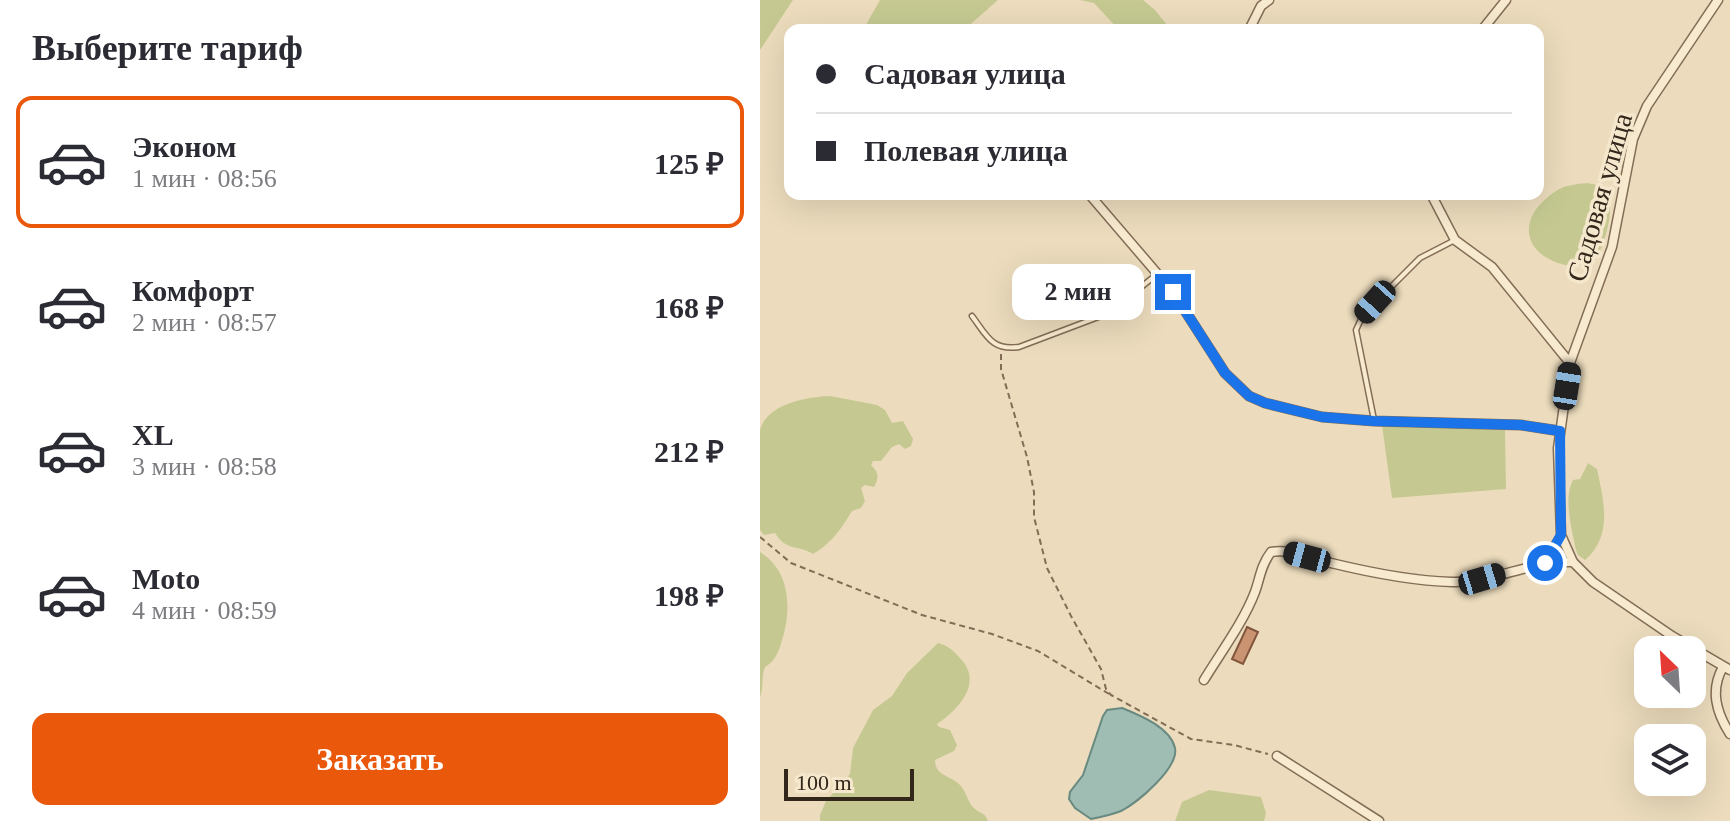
<!DOCTYPE html>
<html lang="ru">
<head>
<meta charset="utf-8">
<style>
	:root { --surface:#fff; --page:#f2f2f3; --text:#2b2b33; --muted:#7c7c81; --line:#e1e1e2; --accent:#ea580c }
	body { margin:0; font-family:Georgia,serif; background:var(--page); color:var(--text); height:100vh; display:flex; flex-direction:column; font-size:30px; white-space:nowrap }
	* { box-sizing:border-box; margin:0 }
	p { font-size:26px; color:var(--muted) }
	.icon { flex:none; width:44px; height:44px; fill:none; stroke:currentColor; stroke-width:2; stroke-linecap:round; stroke-linejoin:round }
	.map { position:relative; flex:1; overflow:hidden }
	.side { display:flex; flex-direction:column; background:var(--surface); width:760px }
	.side>* { flex:none }
	.banner { position:absolute; left:24px; top:24px; width:760px; height:176px; border-radius:16px; box-shadow:0 8px 32px #0002; display:grid; align-content:center; height:176px; padding:0 32px; background:var(--surface) }
	.needle { width:52px; rotate:335deg }
	.controls { position:absolute; left:874px; top:636px; display:grid; gap:16px }
	.controls a { display:grid; place-items:center; width:72px; height:72px; border-radius:16px; background:var(--surface); box-shadow:0 8px 32px #0002; font-size:40px }
	.scale { position:absolute; left:24px; bottom:20px; width:130px; box-sizing:border-box; padding-left:8px; border:4px solid #33261b; border-top:0; font-size:22px; line-height:28px; white-space:nowrap; color:#33261b; -webkit-text-stroke:6px #f4e7cc; paint-order:stroke }
	.end { position:absolute; width:36px; height:36px; margin:-18px; border:10px solid #1a73e8; background:#fff; box-shadow:0 0 0 4px #fff }
	.from { border-radius:50% }
	.bubble { position:absolute; height:56px; border-radius:16px; background:var(--surface); box-shadow:0 8px 32px #0002; font-size:26px; font-weight:700; line-height:56px; text-align:center }
	.car { position:absolute; width:24px; height:48px; margin:-24px -12px; border-radius:10px; box-shadow:0 0 6px 2px #0007; background:linear-gradient(#222 24%,#8ab4d8 0 40%,#222 0 76%,#8ab4d8 0 86%,#222 0) }
	.banner b { display:flex; align-items:center; gap:28px; height:76px; font-size:30px }
	.banner b+b { border-top:2px solid var(--line) }
	.banner i { width:20px; height:20px; background:var(--text) }
	ul { padding:0; list-style:none }
	li { display:flex; align-items:center; gap:24px; height:132px; margin:0 16px 12px; padding:0 16px; border:4px solid transparent; border-radius:16px }
	li div { flex:1 }
	li b { display:block; font-size:30px }
	li em { font-style:normal; font-weight:700 }
	li.selected { border-color:var(--accent) }
	li>.icon { width:72px; height:72px; stroke-width:1.5 }
	h2 { padding:0 32px; font-size:36px; line-height:96px }
	.primary-button { display:flex; gap:16px; margin-top:auto; padding:16px 32px }
	.primary-button a { flex:1; height:92px; border-radius:16px; background:var(--accent); color:#fff; font-size:32px; font-weight:700; line-height:92px; text-align:center }
	main { display:flex; flex:1; min-height:0 }
	.map>svg:first-child { display:block }
	.green { fill:#c5c991 }
	.water { fill:#a0bdb4; stroke:#688a81; stroke-width:2 }
	.building { fill:#ca9473; stroke:#82563d; stroke-width:2 }
	.lines { fill:none; stroke-linecap:round; stroke-linejoin:round }
	.lane-casing { stroke:#836d56; stroke-width:7 }
	.street-casing { stroke:#836d56; stroke-width:11 }
	.path { stroke:#836d56; stroke-width:2; stroke-dasharray:6 4; stroke-linecap:butt }
	.lane { stroke:#f8eacf; stroke-width:4 }
	.street { stroke:#f8eacf; stroke-width:8 }
	.route { stroke:#1a73e8; stroke-width:10 }
	.labels { text-anchor:middle; stroke-width:7; stroke-linejoin:round; paint-order:stroke }
	.street-label { font-size:28px; fill:#33261b; stroke:#f4e7cc }
</style>
</head>
<body>
<main>
<section class="side">
<h2>Выберите тариф</h2>
<ul>
<li class="selected"><svg class="icon" aria-label="car" viewBox="0 0 24 24"><path d="M5 17H2v-5l4-1 3-4h7l3 4 3 1v5h-3M9 17h6M6 11h13"/><circle cx="7" cy="17" r="2"/><circle cx="17" cy="17" r="2"/></svg><div><b>Эконом</b><p>1 мин · 08:56</p></div><em>125 ₽</em></li>
<li><svg class="icon" aria-label="car" viewBox="0 0 24 24"><path d="M5 17H2v-5l4-1 3-4h7l3 4 3 1v5h-3M9 17h6M6 11h13"/><circle cx="7" cy="17" r="2"/><circle cx="17" cy="17" r="2"/></svg><div><b>Комфорт</b><p>2 мин · 08:57</p></div><em>168 ₽</em></li>
<li><svg class="icon" aria-label="car" viewBox="0 0 24 24"><path d="M5 17H2v-5l4-1 3-4h7l3 4 3 1v5h-3M9 17h6M6 11h13"/><circle cx="7" cy="17" r="2"/><circle cx="17" cy="17" r="2"/></svg><div><b>XL</b><p>3 мин · 08:58</p></div><em>212 ₽</em></li>
<li><svg class="icon" aria-label="car" viewBox="0 0 24 24"><path d="M5 17H2v-5l4-1 3-4h7l3 4 3 1v5h-3M9 17h6M6 11h13"/><circle cx="7" cy="17" r="2"/><circle cx="17" cy="17" r="2"/></svg><div><b>Moto</b><p>4 мин · 08:59</p></div><em>198 ₽</em></li>
</ul>
<div class="primary-button"><a>Заказать</a></div>
</section>
<div class="map">
<svg width="970" height="821" viewBox="0 0 970 821">
	<rect width="100%" height="100%" fill="#ecdcbd"/>
	<path class="green" d="M 0,0 L 33,0 L 0,50 Z
		M 120,0 L 238,0 L 204,30 L 103,30 Z
		M 320,0 L 383,0 L 395,10 L 411,30 L 359,30 L 334,3 Z
		M 827,183 L 843,186 C 857,202 847,236 839,253 L 810,266 C 761,257 755,217 796,191 C 805,185 817,184 827,183 Z
		M 70,396 L 117,405 L 125,410 L 132,423 L 143,421 L 153,439 L 151,446 L 145,449 L 139,444 L 132,447 L 121,461 L 113,461 L 111,465 C 119,472 119,478 114,487 L 105,485 L 101,488 L 105,501 L 101,508 L 92,511 C 81,529 71,544 53,554 C 37,544 27,552 15,533 L 4,535 L 0,530 L 0,430 C 7,404 46,397 70,396 Z
		M 622,425 L 745,430 L 746,489 L 632,498 Z
		M 828,463 L 837,469 C 844,501 853,536 825,560 L 818,555 L 816,550 C 812,530 803,498 813,480 L 820,479 Z
		M 0,552 C 29,570 32,606 23,637 C 19,650 17,660 5,667 C 1,677 4,687 0,697 Z
		M 178,643 C 187,645 193,650 199,657 C 225,682 198,710 177,724 L 179,727 L 190,730 L 197,745 L 194,751 L 175,760 C 175,777 192,775 201,786 C 207,793 208,804 215,809 C 222,815 225,812 228,821 L 60,821 L 60,815 L 66,801 L 90,774 L 93,748 L 113,710 L 132,696 L 147,673 Z
		M 449,790 L 501,797 L 506,813 L 504,821 L 415,821 L 422,802 Z"/>
	<path class="water" d="M 362,708 C 379,715 410,727 415,748 C 419,768 377,803 361,811 C 351,815 341,817 331,819 L 315,808 L 309,799 L 310,792 L 323,775 L 343,716 L 347,710 Z"/>
	<path class="building" d="M 487,627 L 498,632 L 483,664 L 472,659 Z"/>
	<g class="lines">
		<g class="lane-casing">
			<path id="lane" d="M 212,316 C 227,336 232,351 259,347 L 349,313 L 396,275
				M 614,420 L 596,330 L 603,315 L 660,258 L 693,241"/>
		</g>
		<g class="street-casing">
			<path id="street" d="M 958,0 L 887,106 L 873,139 L 852,247 L 810,363 L 798,448 L 801,535 L 813,562 L 833,582 L 912,636 L 970,670
				M 489,30 L 501,6 L 509,0
				M 722,30 L 746,0
				M 329,194 L 413,292 L 465,373 L 489,396 L 505,403 L 562,417 L 614,421 L 761,425 L 800,431
				M 671,194 L 695,240 L 732,267 L 810,363
				M 785,563 L 801,536
				M 963,667 C 950,690 956,712 970,734
				M 444,680 C 461,652 483,623 495,592 C 500,578 501,565 511,552 C 530,548 552,559 571,563 C 608,572 655,581 692,582 C 734,583 771,560 813,562
				M 517,756 L 619,821"/>
		</g>
		<path class="path" d="M 241,354 L 241,369 L 267,457 L 274,492 L 274,517 L 287,568 L 311,616 L 341,669 L 346,689 L 351,695 L 431,739 L 474,745 L 508,754
			M 0,537 L 31,563 L 162,615 L 232,634 L 278,651 L 349,694"/>
		<use href="#lane" class="lane"/>
		<use href="#street" class="street"/>
	</g>
	<g class="lines">
		<path class="route" d="M 413,292 L 465,373 L 489,396 L 505,403 L 562,417 L 614,421 L 761,425 L 800,431 L 801,535 L 785,563"/>
	</g>
	<g class="labels">
		<g class="street-label">
			<text transform="translate(839 197) rotate(-74)" y="10">Садовая улица</text>
		</g>
	</g>
</svg>
<div class="controls">
<a><svg class="needle" viewBox="-14 -14 28 28"><path d="M0-13l5 13h-10z" fill="#e53935"/><path d="M0 13l5-13h-10z" fill="#7c7c81"/></svg></a>
<a><svg class="icon" aria-label="layers" viewBox="0 0 24 24"><path d="M12 4l9 5-9 5-9-5zM3 14l9 5 9-5"/></svg></a>
</div>
<div class="scale">100 m</div>
<i class="end from" style="left:785px;top:563px"></i>
<i class="end" style="left:413px;top:292px"></i>
<div class="bubble" style="left:252px;top:264px;width:132px">2 мин</div>
<i class="car" style="left:615px;top:302px;rotate:222deg"></i>
<i class="car" style="left:807px;top:386px;rotate:9deg"></i>
<i class="car" style="left:547px;top:557px;rotate:285deg"></i>
<i class="car" style="left:722px;top:579px;rotate:73deg"></i>
<div class="banner">
<b><i class="from"></i>Садовая улица</b>
<b><i></i>Полевая улица</b>
</div>
</div>
</main>
</body>
</html>
